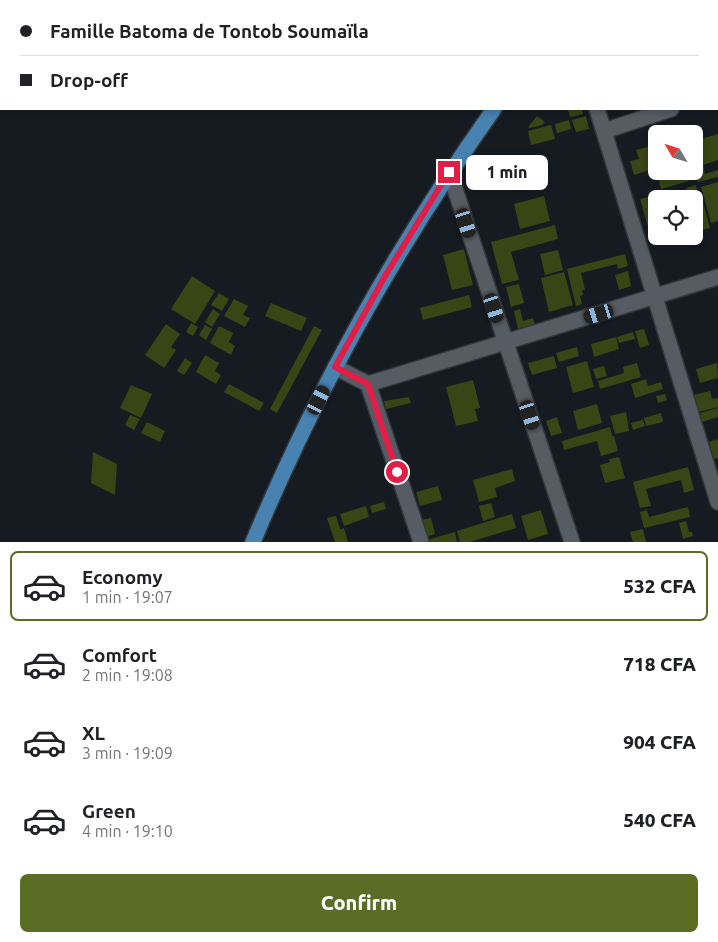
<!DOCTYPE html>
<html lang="en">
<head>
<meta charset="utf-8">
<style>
	:root { --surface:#fff; --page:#f2f2f2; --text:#202124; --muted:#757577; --line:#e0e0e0; --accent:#5b6d25 }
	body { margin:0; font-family:Ubuntu,sans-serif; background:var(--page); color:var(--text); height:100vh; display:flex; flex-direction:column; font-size:19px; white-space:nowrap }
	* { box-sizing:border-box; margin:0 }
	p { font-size:16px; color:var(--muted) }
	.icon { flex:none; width:28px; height:28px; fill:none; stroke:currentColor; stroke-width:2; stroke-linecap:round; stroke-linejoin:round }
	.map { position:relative; height:542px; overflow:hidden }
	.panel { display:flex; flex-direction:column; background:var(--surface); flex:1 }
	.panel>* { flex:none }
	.top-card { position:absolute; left:0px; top:0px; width:719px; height:110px; box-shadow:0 2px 8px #0003; display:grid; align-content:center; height:110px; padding:0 20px; background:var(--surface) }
	.needle { width:32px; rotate:308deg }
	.controls { position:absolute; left:648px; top:125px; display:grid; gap:10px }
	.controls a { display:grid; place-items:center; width:55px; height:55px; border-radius:8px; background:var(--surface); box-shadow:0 2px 8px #0003; font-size:25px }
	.end { position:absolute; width:22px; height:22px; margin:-11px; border:6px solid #e11d48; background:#fff; box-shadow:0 0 0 2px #fff }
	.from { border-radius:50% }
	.bubble { position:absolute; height:35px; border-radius:8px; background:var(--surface); box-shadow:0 2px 8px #0003; font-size:16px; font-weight:800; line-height:35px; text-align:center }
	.car { position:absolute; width:15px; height:30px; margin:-15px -8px; border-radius:6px; box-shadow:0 0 4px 1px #0007; background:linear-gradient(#222 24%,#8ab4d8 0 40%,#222 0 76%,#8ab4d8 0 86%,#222 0) }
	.top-card b { display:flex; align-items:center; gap:18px; height:48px; font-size:19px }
	.top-card b+b { border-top:1px solid var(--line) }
	.top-card i { width:12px; height:12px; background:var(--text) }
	ul { padding:9px 0 0; list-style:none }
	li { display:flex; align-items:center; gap:15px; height:70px; margin:0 10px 8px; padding:0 10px; border:2px solid transparent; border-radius:8px }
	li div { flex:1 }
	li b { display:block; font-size:19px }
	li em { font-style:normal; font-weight:800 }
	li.on { border-color:var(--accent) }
	li>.icon { width:45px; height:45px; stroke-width:1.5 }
	.button { display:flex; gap:10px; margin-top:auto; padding:10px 20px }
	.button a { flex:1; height:58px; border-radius:8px; background:var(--accent); color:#fff; font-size:20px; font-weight:800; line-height:58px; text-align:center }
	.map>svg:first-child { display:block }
	.building { fill:#384514 }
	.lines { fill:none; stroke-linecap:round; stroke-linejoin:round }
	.minor-casing { stroke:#33373b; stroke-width:18 }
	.major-casing { stroke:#33373b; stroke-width:18 }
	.minor { stroke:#555c63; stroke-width:15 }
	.major { stroke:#4782b1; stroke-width:15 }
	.route { stroke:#e11d48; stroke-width:6 }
</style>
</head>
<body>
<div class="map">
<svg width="718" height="542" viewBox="0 0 718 542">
	<rect width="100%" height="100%" fill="#151b21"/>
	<path class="building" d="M 568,109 L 582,109 L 583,114 L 570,117 Z
		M 537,116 L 545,122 L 542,125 L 530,128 L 528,127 Z
		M 586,116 L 589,129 L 576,132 L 572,120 Z
		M 569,120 L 571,129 L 557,133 L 555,124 Z
		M 551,125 L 555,139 L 531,145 L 528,131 Z
		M 718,134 L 718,160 L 703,165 L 705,174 L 718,170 L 718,177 L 698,182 L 696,176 L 699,175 L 694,157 L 694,141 Z
		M 656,145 L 656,160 L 648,162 L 650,170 L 634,175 L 630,161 L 639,159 L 636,150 Z
		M 538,169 L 539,178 L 530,180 L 529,171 Z
		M 663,171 L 686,171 L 689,181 L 661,189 L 657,175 L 664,173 Z
		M 718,182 L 718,221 L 711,223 L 701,187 Z
		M 696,185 L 699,199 L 694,200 L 694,199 L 688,199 L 686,188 Z
		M 544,196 L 550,221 L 520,229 L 514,204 Z
		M 653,196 L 656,206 L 656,236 L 668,237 L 652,241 L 640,199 Z
		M 703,202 L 710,228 L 698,231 L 694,214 L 694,205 Z
		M 555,225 L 558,239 L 511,252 L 519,280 L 502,284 L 491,242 Z
		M 464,249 L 473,285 L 452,290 L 443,255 Z
		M 558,250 L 563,270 L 545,275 L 540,254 Z
		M 625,254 L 628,266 L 618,269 L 617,264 L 581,273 L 585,290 L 582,290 L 583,295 L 580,296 L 582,304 L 576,306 L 567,269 Z
		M 628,271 L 631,286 L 619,290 L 615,275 Z
		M 564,272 L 573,305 L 549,312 L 541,278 Z
		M 192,276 L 215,291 L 195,324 L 171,309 Z
		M 519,284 L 524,303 L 511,307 L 506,287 Z
		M 219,293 L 229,299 L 222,311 L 211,305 Z
		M 469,295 L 472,307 L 423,320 L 420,308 Z
		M 234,299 L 248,306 L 243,315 L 250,318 L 245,327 L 224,316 Z
		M 271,303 L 307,318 L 301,331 L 265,316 Z
		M 213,309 L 220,314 L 212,327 L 205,322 Z
		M 520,309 L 523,321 L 533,318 L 535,325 L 518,329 L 514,311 Z
		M 191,323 L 198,327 L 193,336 L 186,332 Z
		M 166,324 L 180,334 L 171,347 L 176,350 L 164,368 L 145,355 Z
		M 205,325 L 212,329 L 206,340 L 199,335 Z
		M 219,326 L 233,333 L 229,342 L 235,346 L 231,355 L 210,343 Z
		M 314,326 L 322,330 L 277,413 L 270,409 Z
		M 644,329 L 649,345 L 640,348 L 635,331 Z
		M 633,332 L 635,339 L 619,343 L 617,337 Z
		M 616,337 L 619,349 L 594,357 L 591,344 Z
		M 577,347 L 579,356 L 559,362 L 556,353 Z
		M 205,355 L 219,363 L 215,371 L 221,375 L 216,384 L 196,372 Z
		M 554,356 L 557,368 L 532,375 L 528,363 Z
		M 185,358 L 192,363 L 184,375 L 177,371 Z
		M 587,361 L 594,387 L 573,393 L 566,367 Z
		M 637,363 L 641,377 L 600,389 L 598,381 L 624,373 L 623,367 Z
		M 717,363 L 718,378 L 700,383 L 696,369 Z
		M 604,366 L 607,376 L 596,379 L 593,369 Z
		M 646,379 L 648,386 L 661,382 L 663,389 L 635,398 L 631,384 Z
		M 473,380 L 480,408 L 475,409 L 478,421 L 456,426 L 446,387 Z
		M 229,384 L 264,403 L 259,411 L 224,392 Z
		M 131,385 L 152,394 L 141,418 L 120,408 Z
		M 710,391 L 712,399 L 718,398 L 718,407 L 699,412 L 694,395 Z
		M 665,394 L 667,400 L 658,403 L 656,396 Z
		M 409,397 L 411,403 L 386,409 L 384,401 Z
		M 597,404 L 602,423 L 578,430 L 573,411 Z
		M 718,408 L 718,417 L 702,422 L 700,413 Z
		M 626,412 L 629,431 L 615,434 L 610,416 Z
		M 661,413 L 663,422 L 646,426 L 644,418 Z
		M 130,415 L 140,419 L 134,430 L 125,425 Z
		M 557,417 L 562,433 L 551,436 L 546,421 Z
		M 643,420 L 645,426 L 633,430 L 631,423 Z
		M 147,422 L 165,431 L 160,442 L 141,433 Z
		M 610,427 L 612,436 L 614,436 L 618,451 L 601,456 L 597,441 L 564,450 L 562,441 Z
		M 718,439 L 718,458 L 714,459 L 709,442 Z
		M 93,452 L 117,464 L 115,495 L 91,483 Z
		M 619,457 L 625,478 L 605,483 L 600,465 L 610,462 L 609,459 Z
		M 688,467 L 694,490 L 684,493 L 681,480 L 646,489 L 651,506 L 640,508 L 633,482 Z
		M 512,469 L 515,481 L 495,488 L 497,497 L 479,502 L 473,480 Z
		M 438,486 L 442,500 L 420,506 L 416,492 Z
		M 384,502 L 386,509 L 372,513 L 370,506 Z
		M 491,503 L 495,517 L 483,521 L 479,506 Z
		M 366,506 L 369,517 L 344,526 L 340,514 Z
		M 688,507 L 690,517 L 644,528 L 640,512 L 647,510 L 649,517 Z
		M 541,510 L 548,534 L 528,540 L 521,516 Z
		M 512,514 L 516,528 L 470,542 L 460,542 L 457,531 Z
		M 336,516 L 340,529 L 344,528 L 348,542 L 335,542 L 327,518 Z
		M 431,518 L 435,534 L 426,537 L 422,520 Z
		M 686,521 L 689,532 L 692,532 L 693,536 L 683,539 L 679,523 Z
		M 643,529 L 646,542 L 633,542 L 630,532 Z
		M 455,532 L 457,542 L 428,542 L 427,540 Z"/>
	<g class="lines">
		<g class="minor-casing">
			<path id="minor" d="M 711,0 L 711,1
				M 718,21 L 718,22
				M 718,94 L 718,93
				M 597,109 L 718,502
				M 604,131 L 671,109
				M 449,171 L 572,542
				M 335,367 L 368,384 L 718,277
				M 368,384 L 421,542"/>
		</g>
		<g class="major-casing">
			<path id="major" d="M 569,1 L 569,0
				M 253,542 C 317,389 398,244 494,109"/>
		</g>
		<use href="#minor" class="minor"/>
		<use href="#major" class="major"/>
	</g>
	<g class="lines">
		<path class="route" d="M 397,472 L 368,384 L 335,367 L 385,276 L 449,172"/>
	</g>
</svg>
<div class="controls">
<a><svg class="needle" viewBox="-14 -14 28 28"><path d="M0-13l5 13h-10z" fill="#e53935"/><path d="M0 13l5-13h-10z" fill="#757577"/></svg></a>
<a><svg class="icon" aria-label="locate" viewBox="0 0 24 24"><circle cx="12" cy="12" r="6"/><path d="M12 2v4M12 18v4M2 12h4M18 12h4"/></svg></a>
</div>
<i class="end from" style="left:397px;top:472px"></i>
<i class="end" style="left:449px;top:172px"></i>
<div class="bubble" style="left:466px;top:155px;width:82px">1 min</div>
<i class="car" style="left:466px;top:223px;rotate:162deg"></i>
<i class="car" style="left:494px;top:308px;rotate:162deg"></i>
<i class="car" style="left:599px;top:314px;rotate:253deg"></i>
<i class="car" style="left:319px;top:400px;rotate:26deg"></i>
<i class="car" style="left:530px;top:415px;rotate:162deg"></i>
<div class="top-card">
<b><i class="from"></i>Famille Batoma de Tontob Soumaïla</b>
<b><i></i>Drop-off</b>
</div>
</div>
<section class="panel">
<ul>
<li class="on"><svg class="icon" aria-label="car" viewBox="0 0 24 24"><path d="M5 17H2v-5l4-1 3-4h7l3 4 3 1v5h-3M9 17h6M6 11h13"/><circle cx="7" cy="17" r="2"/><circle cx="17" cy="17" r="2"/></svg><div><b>Economy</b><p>1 min · 19:07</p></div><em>532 CFA</em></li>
<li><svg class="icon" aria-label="car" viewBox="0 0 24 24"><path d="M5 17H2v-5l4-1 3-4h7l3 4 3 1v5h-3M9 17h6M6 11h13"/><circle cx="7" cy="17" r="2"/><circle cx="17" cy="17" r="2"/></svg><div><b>Comfort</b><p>2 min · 19:08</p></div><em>718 CFA</em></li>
<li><svg class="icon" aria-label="car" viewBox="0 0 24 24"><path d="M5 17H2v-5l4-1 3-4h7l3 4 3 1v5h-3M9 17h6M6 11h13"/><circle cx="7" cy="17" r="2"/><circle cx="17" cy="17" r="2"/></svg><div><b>XL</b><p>3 min · 19:09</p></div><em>904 CFA</em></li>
<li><svg class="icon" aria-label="car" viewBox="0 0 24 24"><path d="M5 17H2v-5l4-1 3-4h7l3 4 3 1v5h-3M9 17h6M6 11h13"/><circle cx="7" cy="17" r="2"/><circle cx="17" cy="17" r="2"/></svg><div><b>Green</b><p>4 min · 19:10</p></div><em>540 CFA</em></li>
</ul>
<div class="button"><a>Confirm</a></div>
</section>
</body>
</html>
